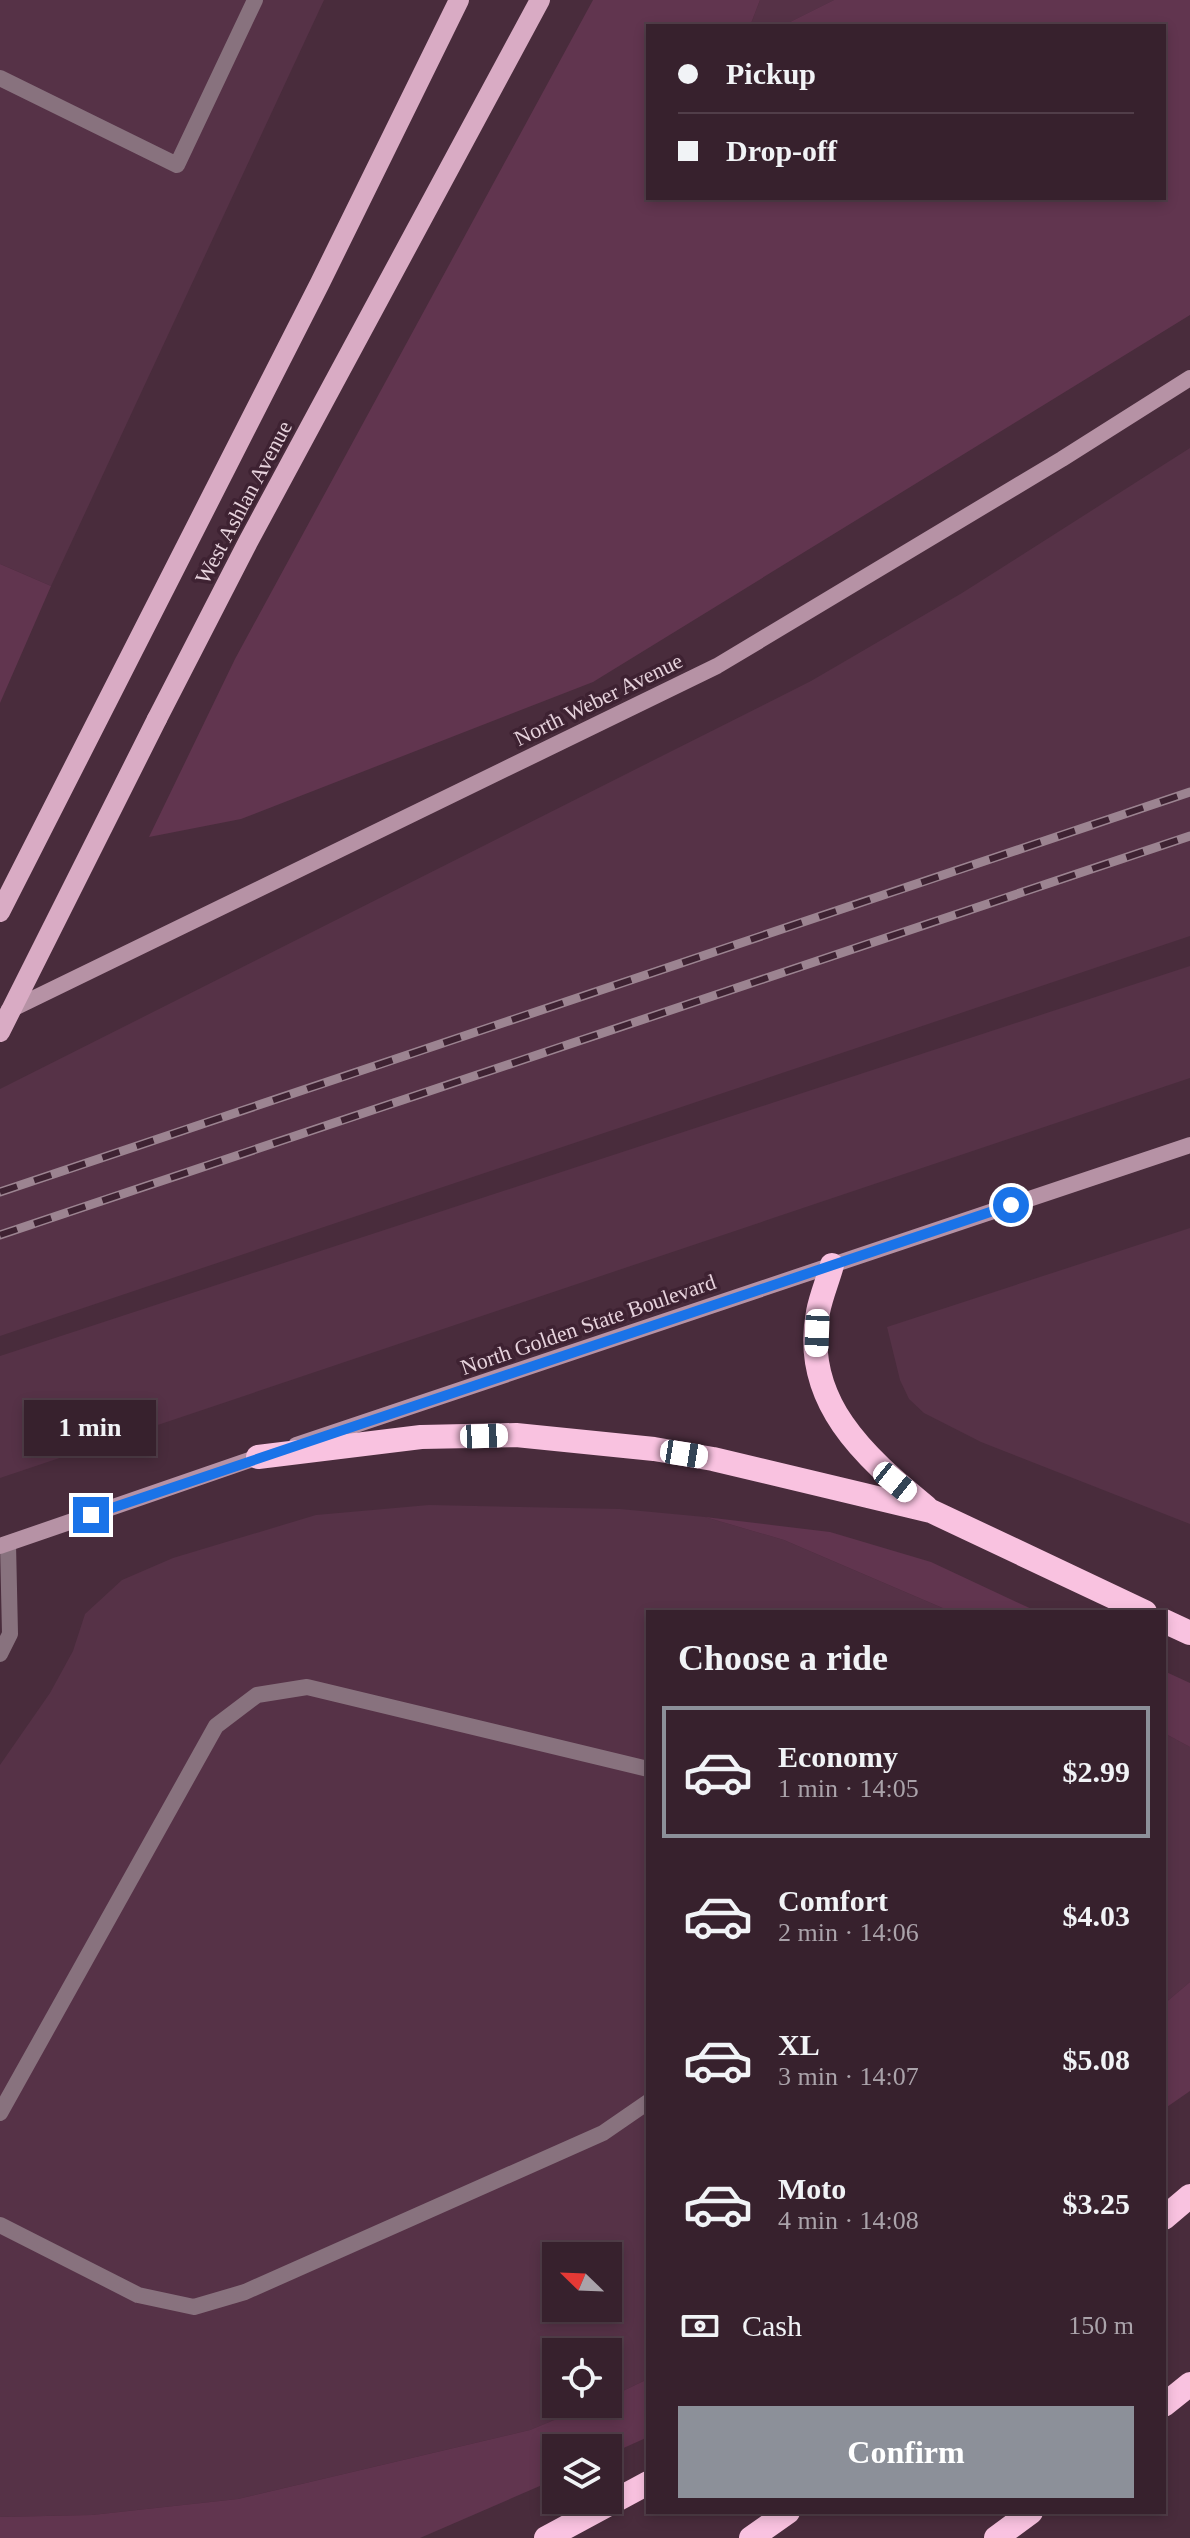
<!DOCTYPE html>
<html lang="en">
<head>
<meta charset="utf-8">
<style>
	:root { --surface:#37212d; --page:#422e39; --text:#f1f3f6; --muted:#aaa3aa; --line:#513e49; --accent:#8c9099 }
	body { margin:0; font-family:"Times New Roman",serif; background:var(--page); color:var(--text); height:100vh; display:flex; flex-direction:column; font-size:30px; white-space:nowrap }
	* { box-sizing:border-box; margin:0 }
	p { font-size:26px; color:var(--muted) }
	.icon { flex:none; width:44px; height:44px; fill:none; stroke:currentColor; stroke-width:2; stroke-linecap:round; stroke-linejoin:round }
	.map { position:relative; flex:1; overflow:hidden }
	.details { position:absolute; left:646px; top:1610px; width:520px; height:904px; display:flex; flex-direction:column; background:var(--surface); border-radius:0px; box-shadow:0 4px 12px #0003,0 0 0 2px var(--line) }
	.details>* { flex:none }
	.banner { position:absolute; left:646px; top:24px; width:520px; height:176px; border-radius:0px; box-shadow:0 4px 12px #0003,0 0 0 2px var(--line); display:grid; align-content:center; height:176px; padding:0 32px; background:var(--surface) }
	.needle { width:52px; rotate:293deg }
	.controls { position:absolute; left:542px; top:2242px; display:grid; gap:16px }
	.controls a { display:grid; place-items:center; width:80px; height:80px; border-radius:0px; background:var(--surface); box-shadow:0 4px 12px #0003,0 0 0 2px var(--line); font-size:40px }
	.end { position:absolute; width:36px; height:36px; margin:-18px; border:10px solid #1a73e8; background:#fff; box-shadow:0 0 0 4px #fff }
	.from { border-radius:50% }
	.bubble { position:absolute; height:56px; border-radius:0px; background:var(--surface); box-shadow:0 4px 12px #0003,0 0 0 2px var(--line); font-size:26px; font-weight:800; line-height:56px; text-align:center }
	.car { position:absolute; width:24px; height:48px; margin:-24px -12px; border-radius:10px; box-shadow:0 0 6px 2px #0007; background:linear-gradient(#fff 24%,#345 0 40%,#fff 0 76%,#345 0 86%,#fff 0) }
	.banner b { display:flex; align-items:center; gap:28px; height:76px; font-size:30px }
	.banner b+b { border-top:2px solid var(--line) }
	.banner i { width:20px; height:20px; background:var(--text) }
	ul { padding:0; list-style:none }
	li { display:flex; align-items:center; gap:24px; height:132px; margin:0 16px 12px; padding:0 16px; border:4px solid transparent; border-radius:0px }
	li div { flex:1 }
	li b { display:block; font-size:30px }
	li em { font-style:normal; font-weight:800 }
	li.on { border-color:var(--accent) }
	li>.icon { width:72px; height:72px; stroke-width:1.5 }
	h2 { padding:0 32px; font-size:36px; line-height:96px }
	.pay { display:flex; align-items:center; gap:20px; height:88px; padding:0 32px; font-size:30px }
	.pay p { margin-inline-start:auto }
	.action { display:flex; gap:16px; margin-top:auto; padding:16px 32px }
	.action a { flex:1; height:92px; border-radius:0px; background:var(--accent); color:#fff; font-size:32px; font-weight:800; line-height:92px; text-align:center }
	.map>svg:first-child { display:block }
	.built { fill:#563247; fill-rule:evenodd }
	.green { fill:#61354f }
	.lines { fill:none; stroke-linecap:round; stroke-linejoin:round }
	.service { stroke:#88727e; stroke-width:16 }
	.secondary { stroke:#b692a5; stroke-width:16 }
	.primary { stroke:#d9abc4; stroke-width:20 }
	.motorway { stroke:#f9c2e0; stroke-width:24 }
	.rail-casing { stroke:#9c8491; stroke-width:9 }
	.rail { stroke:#3e2232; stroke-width:6; stroke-dasharray:18; stroke-linecap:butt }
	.primary-bridge { stroke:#d9abc4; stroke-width:20 }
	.route { stroke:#1a73e8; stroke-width:10 }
	.labels { text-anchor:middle; stroke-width:7; stroke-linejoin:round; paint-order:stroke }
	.street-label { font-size:22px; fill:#e7d3dd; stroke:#3e2232 }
</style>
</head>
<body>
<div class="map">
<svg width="1190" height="2538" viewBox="0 0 1190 2538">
	<rect width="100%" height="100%" fill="#492c3c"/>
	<path class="built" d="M 0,0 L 324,0 L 51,586 L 0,564 Z
		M 760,0 L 834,0 L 782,26 L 750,26 Z
		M 1190,448 L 1190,936 L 0,1336 L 0,1089 L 811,681 L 962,593 Z
		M 1190,966 L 1190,1078 L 0,1478 L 0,1356 Z
		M 1190,1228 L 1190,1524 L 981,1442 L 924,1413 L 909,1399 L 900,1380 L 887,1327 Z
		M 429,1505 L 620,1509 L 705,1517 L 784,1540 L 952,1612 L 648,1612 L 648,2379 L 608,2398 L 608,2352 L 556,2352 L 556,2404 L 593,2404 L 530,2430 L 238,2499 L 92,2515 L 0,2517 L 0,1765 L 50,1693 L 73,1651 L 85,1614 L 122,1580 L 173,1558 L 316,1515 ZM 556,2256 L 608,2256 L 608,2308 L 556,2308 Z
		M 1164,1733 L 1190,1747 L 1190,1982 L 1164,2004 Z"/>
	<path class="green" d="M 593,0 L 760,0 L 750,26 L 648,26 L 648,198 L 1164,198 L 1164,26 L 782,26 L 834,0 L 1190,0 L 1190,315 L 593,682 L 241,819 L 149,837 L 235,659 Z
		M 0,564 L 51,586 L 0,703 Z
		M 705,1517 L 830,1532 L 931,1562 L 1038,1612 L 952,1612 L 784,1540 Z
		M 1164,1671 L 1190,1683 L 1190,1747 L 1164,1733 Z
		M 1190,1982 L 1190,2091 L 1164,2109 L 1164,2004 Z
		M 648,2379 L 648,2437 L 608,2455 L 608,2448 L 556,2448 L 556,2479 L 420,2538 L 0,2538 L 0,2517 L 92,2515 L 238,2499 L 530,2430 L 593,2404 L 608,2404 L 608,2398 Z"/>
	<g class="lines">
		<path class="service" d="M 0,78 L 177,165 L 255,0
			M 0,1654 L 10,1634 L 8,1544
			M 0,2113 L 216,1726 L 257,1695 L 307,1687 L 648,1769
			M 0,2225 L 138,2295 L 194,2307 L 245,2292 L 603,2133 L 648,2102"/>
		<path class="secondary" d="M 8,1011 L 717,666 L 1062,459 L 1190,378
			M 296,1445 L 1190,1145
			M 0,1546 L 267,1454"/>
		<path class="primary" d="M 157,719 L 248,542 L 540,0
			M 0,912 L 320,283 L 459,0"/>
		<path class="motorway" d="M 832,1265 C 828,1280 821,1296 818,1312 C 801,1401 865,1457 926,1507
			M 258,1457 L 421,1437 L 516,1435 L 654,1449 L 713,1459 L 931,1511 L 1145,1612
			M 1164,1621 L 1190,1633
			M 1164,2218 L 1190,2196
			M 1164,2405 L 1190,2384
			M 546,2538 L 648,2483
			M 751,2538 L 788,2512
			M 996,2538 L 1031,2512"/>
		<g class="rail-casing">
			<path id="rail" d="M 0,1192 L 1190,792
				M 0,1235 L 1190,836"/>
		</g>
		<use href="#rail" class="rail"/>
		<path class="primary-bridge" d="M 0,1032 L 157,719"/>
	</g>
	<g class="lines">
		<path class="route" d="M 91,1515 L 1011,1205"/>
	</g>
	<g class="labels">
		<g class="street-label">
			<text transform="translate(243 502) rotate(-62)" y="8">West Ashlan Avenue</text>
			<text transform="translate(598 699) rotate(-26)" y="8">North Weber Avenue</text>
			<text transform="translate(588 1324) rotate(-19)" y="8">North Golden State Boulevard</text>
		</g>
	</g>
</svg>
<div class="controls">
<a><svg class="needle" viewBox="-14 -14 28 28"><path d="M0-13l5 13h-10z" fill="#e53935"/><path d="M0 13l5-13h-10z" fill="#aaa3aa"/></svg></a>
<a><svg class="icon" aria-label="locate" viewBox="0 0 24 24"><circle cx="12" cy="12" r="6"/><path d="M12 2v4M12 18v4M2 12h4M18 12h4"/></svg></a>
<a><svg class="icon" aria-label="layers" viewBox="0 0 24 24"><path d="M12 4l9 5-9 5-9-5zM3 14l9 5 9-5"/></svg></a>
</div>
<i class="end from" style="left:1011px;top:1205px"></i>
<i class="end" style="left:91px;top:1515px"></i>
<div class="bubble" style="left:24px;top:1400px;width:132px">1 min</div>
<i class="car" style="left:817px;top:1333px;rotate:182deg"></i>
<i class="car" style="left:484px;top:1436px;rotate:88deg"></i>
<i class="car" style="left:684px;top:1454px;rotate:99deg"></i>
<i class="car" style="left:895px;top:1482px;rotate:129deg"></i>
<div class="banner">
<b><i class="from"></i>Pickup</b>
<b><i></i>Drop-off</b>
</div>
<section class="details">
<h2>Choose a ride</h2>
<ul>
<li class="on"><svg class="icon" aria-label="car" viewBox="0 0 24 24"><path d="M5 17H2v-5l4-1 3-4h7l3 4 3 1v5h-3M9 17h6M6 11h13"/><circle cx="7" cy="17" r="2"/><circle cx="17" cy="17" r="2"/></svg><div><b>Economy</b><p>1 min · 14:05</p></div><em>$2.99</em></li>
<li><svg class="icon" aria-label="car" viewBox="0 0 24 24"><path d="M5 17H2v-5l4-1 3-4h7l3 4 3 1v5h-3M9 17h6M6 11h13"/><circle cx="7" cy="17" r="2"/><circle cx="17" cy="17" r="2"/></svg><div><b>Comfort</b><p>2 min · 14:06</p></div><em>$4.03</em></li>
<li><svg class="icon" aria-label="car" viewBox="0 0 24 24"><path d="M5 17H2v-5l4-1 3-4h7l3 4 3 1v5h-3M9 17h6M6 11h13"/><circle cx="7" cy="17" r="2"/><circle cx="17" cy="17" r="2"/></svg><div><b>XL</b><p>3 min · 14:07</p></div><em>$5.08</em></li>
<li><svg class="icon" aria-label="car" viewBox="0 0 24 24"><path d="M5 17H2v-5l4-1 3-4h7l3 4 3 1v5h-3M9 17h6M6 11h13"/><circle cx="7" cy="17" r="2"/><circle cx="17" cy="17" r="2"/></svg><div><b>Moto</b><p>4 min · 14:08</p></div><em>$3.25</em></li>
</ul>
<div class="pay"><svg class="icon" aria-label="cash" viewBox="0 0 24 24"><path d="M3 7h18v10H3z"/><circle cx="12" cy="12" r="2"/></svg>Cash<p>150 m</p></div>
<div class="action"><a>Confirm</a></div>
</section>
</div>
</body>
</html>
